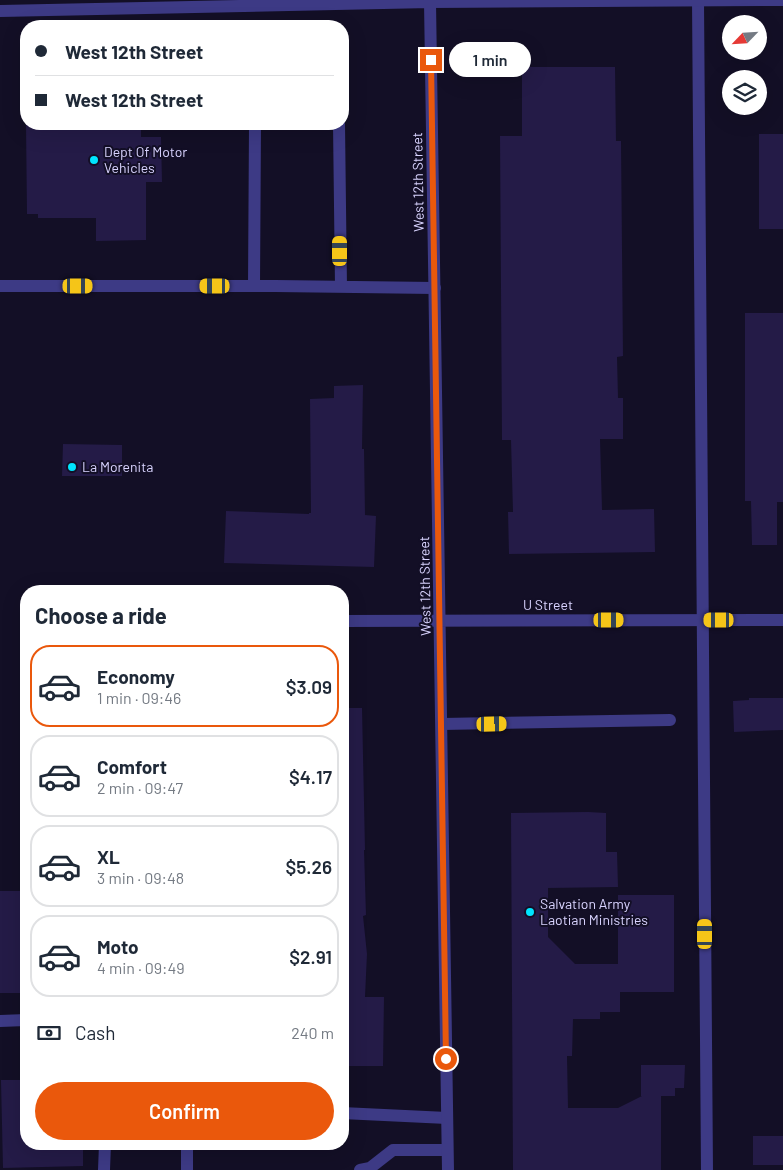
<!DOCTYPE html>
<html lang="en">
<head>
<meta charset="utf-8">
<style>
	:root { --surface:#fff; --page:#f2f2f3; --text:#1f2937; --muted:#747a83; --line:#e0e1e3; --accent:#ea580c }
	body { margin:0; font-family:Barlow,sans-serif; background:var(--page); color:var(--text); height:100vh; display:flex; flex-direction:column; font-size:19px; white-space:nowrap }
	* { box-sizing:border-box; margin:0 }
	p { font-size:16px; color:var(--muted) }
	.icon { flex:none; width:28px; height:28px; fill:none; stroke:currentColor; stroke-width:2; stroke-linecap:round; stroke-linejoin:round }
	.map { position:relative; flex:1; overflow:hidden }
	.panel { position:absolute; left:20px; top:585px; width:329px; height:565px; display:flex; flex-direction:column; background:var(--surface); border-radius:20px; box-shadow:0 5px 20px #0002 }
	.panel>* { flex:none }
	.guide { position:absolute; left:20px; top:20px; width:329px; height:110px; border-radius:20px; box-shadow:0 5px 20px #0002; display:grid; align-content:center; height:110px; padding:0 15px; background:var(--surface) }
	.needle { width:32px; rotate:245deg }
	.buttons { position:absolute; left:722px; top:15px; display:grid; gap:10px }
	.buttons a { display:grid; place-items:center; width:45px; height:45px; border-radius:50%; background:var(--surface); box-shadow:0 5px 20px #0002; font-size:25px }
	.end { position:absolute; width:22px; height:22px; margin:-11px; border:6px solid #ea580c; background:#fff; box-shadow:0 0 0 2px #fff }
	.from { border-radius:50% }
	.bubble { position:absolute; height:35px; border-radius:18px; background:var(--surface); box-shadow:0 5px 20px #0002; font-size:16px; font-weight:600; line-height:35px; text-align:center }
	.car { position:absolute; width:15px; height:30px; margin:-15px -8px; border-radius:6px; box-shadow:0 0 4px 1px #0007; background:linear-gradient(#f5c518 24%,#345 0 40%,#f5c518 0 76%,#345 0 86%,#f5c518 0) }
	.guide b { display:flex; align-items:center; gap:18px; height:48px; font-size:19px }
	.guide b+b { border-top:1px solid var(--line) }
	.guide i { width:12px; height:12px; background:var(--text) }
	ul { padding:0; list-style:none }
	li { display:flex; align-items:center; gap:15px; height:82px; margin:0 10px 8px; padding:0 5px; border:2px solid var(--line); border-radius:20px }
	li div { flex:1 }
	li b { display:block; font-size:19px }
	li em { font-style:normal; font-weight:600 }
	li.current { border-color:var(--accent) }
	li>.icon { width:45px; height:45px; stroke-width:1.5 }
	h2 { padding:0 15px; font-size:22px; line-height:60px }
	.pay { display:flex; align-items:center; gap:12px; height:55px; padding:0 15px; font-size:19px }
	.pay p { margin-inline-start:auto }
	.cta { display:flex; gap:10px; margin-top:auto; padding:10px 15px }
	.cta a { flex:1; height:58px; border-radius:30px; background:var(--accent); color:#fff; font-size:20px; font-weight:600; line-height:58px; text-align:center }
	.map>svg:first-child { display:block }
	.building { fill:#241b47 }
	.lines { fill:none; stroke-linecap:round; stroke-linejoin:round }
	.lane { stroke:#3d3a85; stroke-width:12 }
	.street { stroke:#3d3a85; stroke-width:12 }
	.route { stroke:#ea580c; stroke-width:6 }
	.poi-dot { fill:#00e5ff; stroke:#130f26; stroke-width:2 }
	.labels { text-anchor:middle; stroke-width:4; stroke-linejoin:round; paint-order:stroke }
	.poi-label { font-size:14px; fill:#d9d4ff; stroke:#130f26; text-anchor:start }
	.street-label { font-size:14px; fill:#d9d4ff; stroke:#130f26 }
</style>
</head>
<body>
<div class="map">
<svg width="783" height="1170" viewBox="0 0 783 1170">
	<rect width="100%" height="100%" fill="#130f26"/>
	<path class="building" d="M 522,67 L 615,67 L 616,141 L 621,141 L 623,356 L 617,357 L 618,398 L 623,398 L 623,439 L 600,439 L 602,510 L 654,509 L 655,552 L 509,554 L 508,512 L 513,512 L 511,440 L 502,440 L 500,136 L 522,136 Z
		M 26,124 L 141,124 L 141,137 L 161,137 L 162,182 L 146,182 L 146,240 L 96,241 L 96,218 L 38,218 L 38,214 L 27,214 Z
		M 759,134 L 783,134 L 783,229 L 759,229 Z
		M 745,313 L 783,313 L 783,502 L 777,502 L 777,545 L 752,545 L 751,501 L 745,501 Z
		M 363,385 L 362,449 L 364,449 L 365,515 L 376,516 L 374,567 L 224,563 L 226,511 L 309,514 L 309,513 L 311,513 L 310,399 L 334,398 L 334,386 Z
		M 63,444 L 122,445 L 122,476 L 62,476 Z
		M 749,698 L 783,698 L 783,730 L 734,732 L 733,701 L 749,700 Z
		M 342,708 L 362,708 L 365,850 L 364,850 L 366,915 L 363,916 L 367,954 L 365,997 L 384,997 L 383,1066 L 342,1066 Z
		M 588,812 L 606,813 L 606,852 L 617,852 L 618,887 L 548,888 L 548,937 L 575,964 L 618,964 L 618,895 L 674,895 L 674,992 L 620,992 L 620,1012 L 600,1012 L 600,1019 L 573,1019 L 572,1056 L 567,1056 L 568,1108 L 618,1108 L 642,1096 L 641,1096 L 641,1065 L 685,1065 L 684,1088 L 675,1088 L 675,1096 L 661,1096 L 661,1170 L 513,1170 L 511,813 Z
		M 0,891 L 26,891 L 26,993 L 0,993 Z
		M 1,1080 L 26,1080 L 26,1144 L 83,1144 L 83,1166 L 3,1168 Z
		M 753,1136 L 783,1136 L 783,1165 L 753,1165 Z"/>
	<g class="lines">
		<path class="lane" d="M 698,1 L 707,1170
			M 339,124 L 341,287
			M 0,286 L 275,286 L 435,288
			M 254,286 L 255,124
			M 442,724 L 670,720
			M 0,1021 L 26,1020
			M 342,1113 L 447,1118
			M 104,1170 L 105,1144
			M 187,1170 L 187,1144
			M 360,1170 L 370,1168 L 393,1150 L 447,1150"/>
		<path class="street" d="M 430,2 L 448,1170
			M 0,11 L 430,2 L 783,0
			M 342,621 L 783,620"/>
	</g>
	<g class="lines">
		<path class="route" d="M 431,60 L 446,1059"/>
	</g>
	<g class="poi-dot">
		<circle cx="94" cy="160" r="5"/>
		<circle cx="72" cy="467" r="5"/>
		<circle cx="530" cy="912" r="5"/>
	</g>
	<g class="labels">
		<g class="poi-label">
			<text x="104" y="157">Dept Of Motor<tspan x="104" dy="16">Vehicles</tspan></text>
			<text x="82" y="472">La Morenita</text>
			<text x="540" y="909">Salvation Army<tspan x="540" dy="16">Laotian Ministries</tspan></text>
		</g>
		<g class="street-label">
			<text transform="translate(418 182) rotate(-91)" y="5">West 12th Street</text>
			<text transform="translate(425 586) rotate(-91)" y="5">West 12th Street</text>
			<text x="548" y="610">U Street</text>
		</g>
	</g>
</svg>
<div class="buttons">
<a><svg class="needle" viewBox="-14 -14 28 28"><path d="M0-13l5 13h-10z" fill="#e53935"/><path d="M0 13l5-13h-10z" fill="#747a83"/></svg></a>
<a><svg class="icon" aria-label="layers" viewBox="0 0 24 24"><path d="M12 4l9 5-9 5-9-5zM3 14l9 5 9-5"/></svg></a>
</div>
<i class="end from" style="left:446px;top:1059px"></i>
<i class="end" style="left:431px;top:60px"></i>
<div class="bubble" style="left:449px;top:42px;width:82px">1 min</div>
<i class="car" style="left:340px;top:251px;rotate:0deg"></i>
<i class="car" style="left:78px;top:286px;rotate:90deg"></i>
<i class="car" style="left:215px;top:286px;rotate:270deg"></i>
<i class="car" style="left:609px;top:620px;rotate:90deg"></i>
<i class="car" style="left:719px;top:620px;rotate:270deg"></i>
<i class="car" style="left:492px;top:724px;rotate:89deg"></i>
<i class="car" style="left:705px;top:934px;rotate:0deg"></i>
<div class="guide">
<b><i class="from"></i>West 12th Street</b>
<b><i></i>West 12th Street</b>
</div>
<section class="panel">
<h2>Choose a ride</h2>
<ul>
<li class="current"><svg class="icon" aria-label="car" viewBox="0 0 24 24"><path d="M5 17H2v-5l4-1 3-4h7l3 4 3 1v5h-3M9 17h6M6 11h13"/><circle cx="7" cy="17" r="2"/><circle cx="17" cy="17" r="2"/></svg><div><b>Economy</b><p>1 min · 09:46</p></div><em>$3.09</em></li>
<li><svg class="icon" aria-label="car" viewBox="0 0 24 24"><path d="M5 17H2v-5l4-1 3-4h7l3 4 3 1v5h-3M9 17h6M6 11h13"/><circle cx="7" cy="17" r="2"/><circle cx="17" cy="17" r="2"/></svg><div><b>Comfort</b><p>2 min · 09:47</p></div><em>$4.17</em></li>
<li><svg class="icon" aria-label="car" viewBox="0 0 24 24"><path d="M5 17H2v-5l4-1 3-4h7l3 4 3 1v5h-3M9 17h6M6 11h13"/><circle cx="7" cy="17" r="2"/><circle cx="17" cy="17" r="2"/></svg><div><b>XL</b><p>3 min · 09:48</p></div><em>$5.26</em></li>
<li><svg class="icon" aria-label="car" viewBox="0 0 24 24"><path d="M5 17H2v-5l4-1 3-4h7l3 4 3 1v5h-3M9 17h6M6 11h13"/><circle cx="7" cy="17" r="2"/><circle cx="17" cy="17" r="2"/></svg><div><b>Moto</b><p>4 min · 09:49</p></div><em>$2.91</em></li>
</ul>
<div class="pay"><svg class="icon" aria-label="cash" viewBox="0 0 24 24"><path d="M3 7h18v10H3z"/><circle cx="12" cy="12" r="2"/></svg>Cash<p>240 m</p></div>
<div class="cta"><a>Confirm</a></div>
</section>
</div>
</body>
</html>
